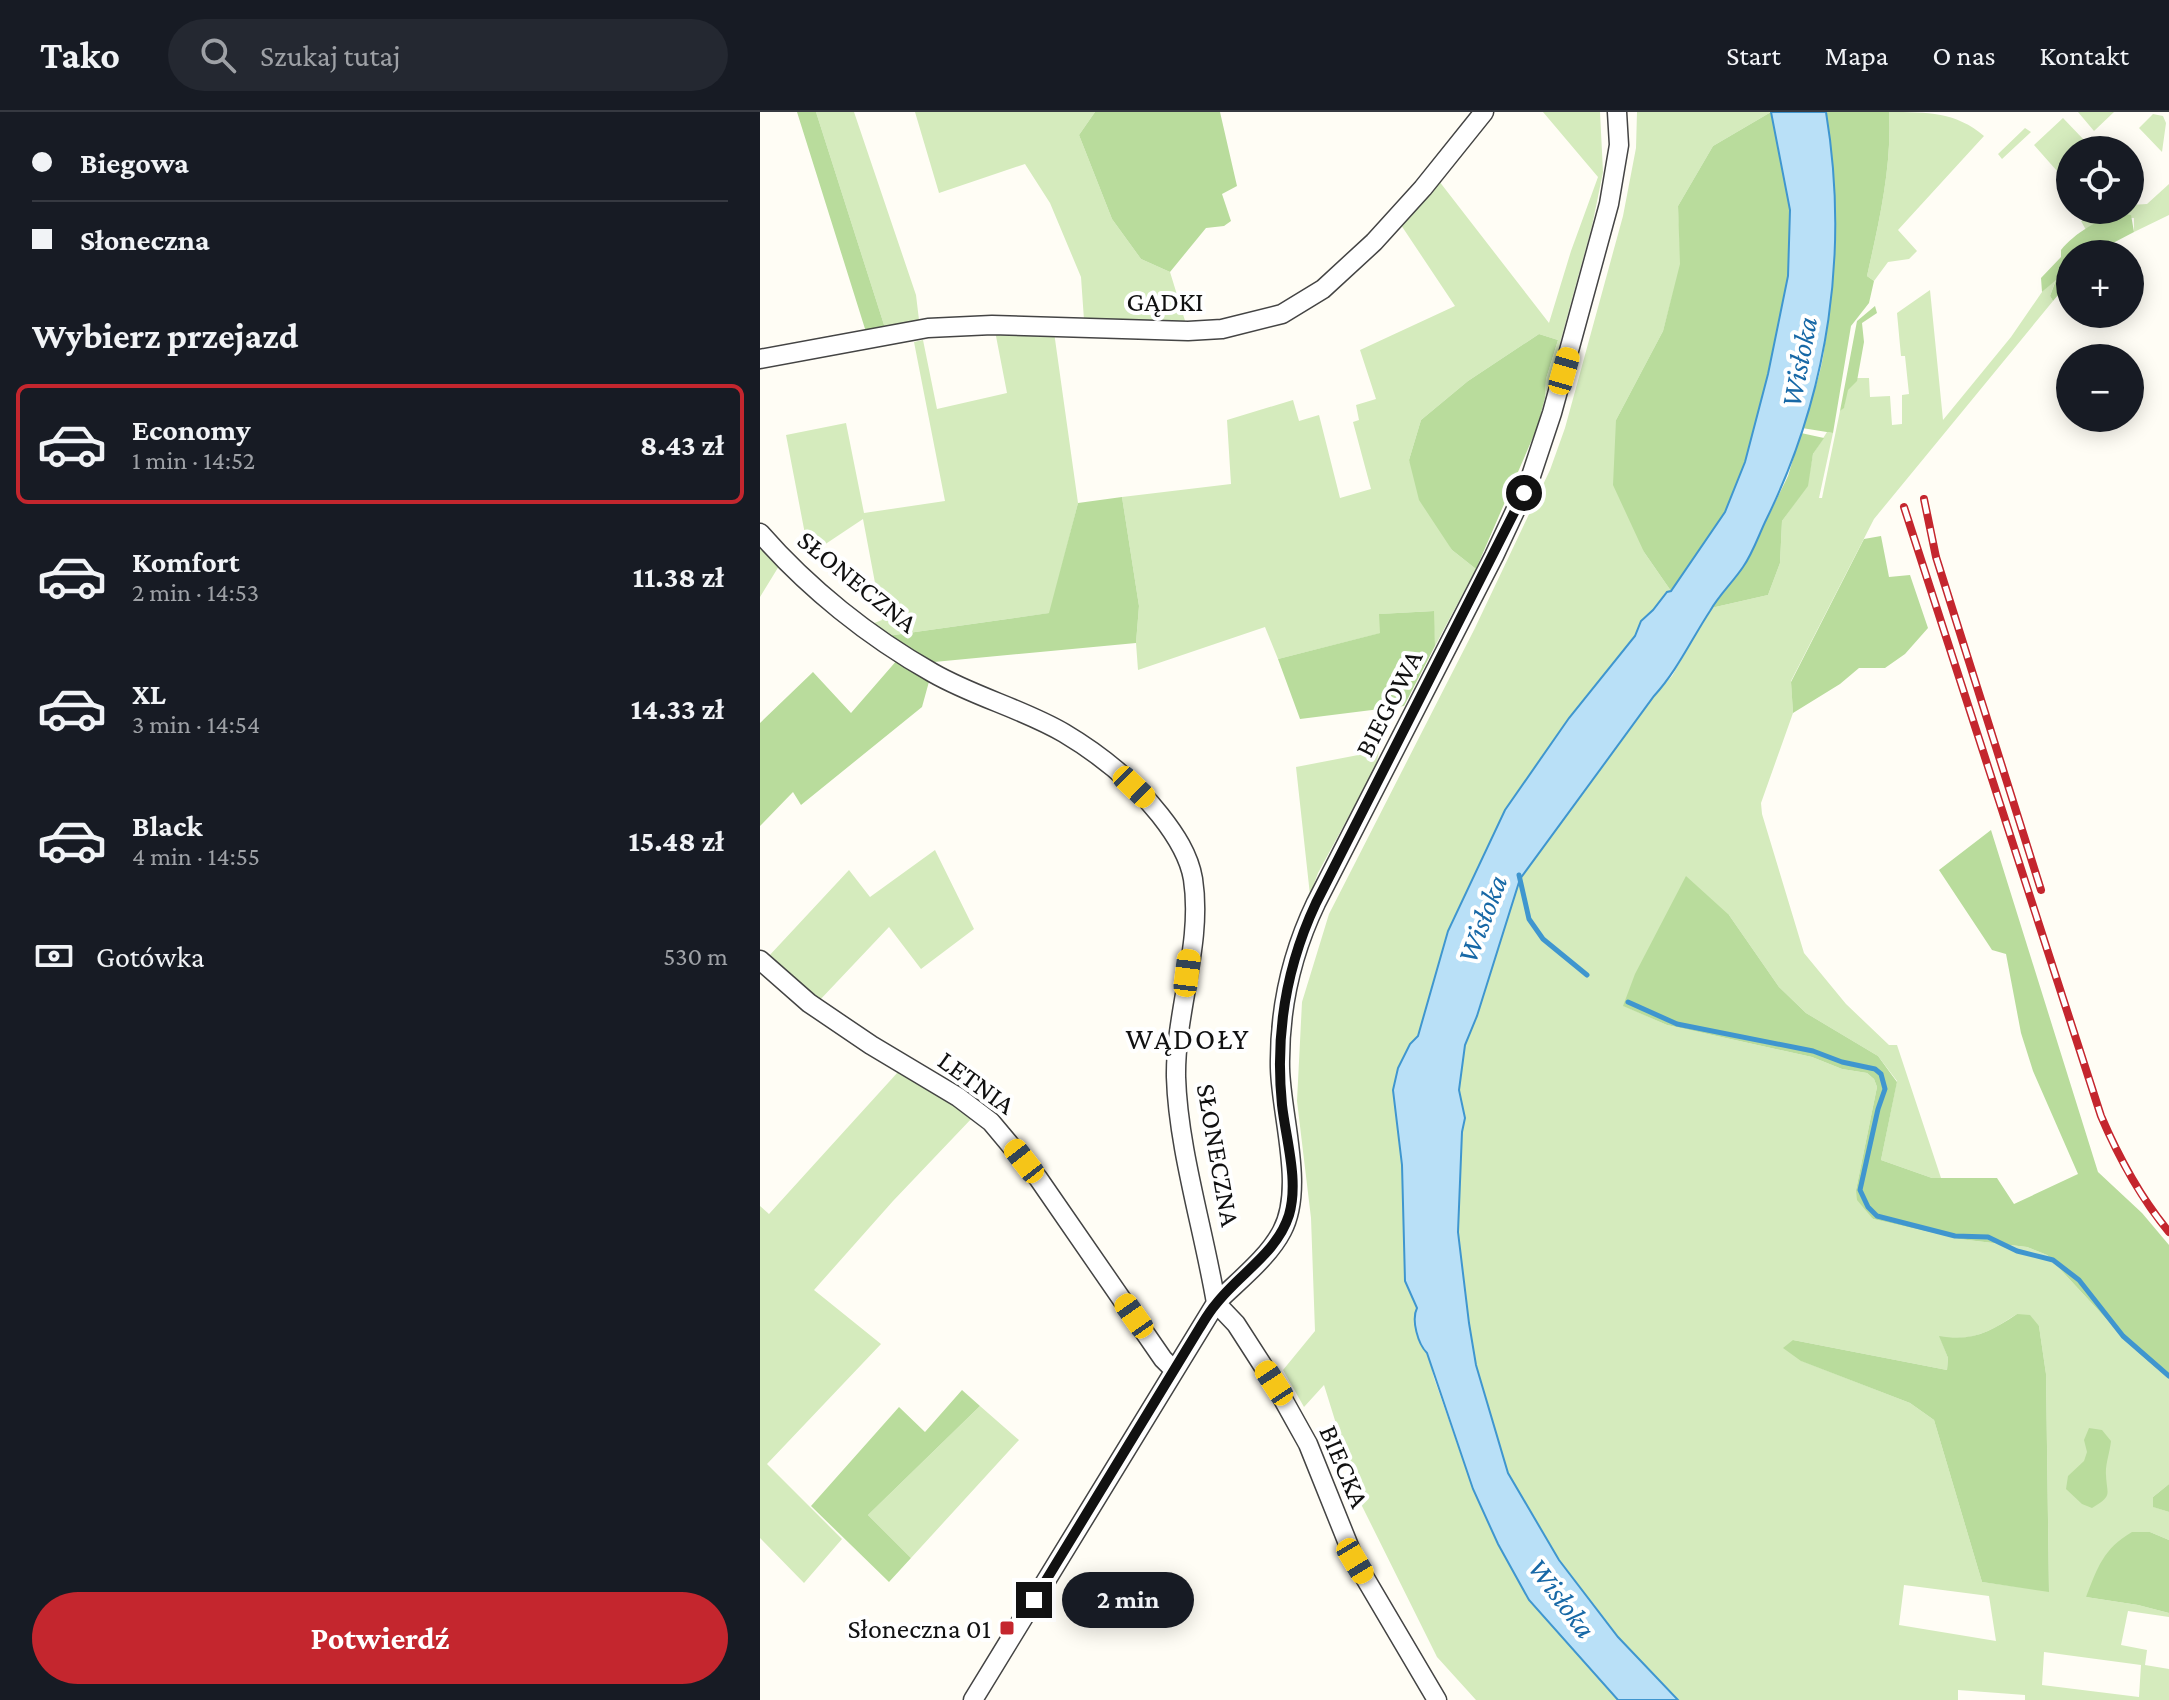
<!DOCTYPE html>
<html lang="pl">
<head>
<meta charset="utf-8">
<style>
	:root { --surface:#171b24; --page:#242831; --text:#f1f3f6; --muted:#9ea1a6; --line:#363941; --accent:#c4262e }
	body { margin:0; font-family:"Crimson Pro",serif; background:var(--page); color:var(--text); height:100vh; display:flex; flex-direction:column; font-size:30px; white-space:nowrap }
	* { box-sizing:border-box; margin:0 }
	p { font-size:26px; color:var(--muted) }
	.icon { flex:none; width:44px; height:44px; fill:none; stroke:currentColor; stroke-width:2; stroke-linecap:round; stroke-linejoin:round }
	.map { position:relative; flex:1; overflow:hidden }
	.drawer { display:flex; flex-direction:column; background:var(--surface); width:760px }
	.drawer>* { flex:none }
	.hud { display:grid; align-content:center; height:176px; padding:0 32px; background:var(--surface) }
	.tools { position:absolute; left:1296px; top:24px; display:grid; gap:16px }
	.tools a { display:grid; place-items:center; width:88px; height:88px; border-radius:50%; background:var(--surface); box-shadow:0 4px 20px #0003; font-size:40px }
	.end { position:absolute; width:36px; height:36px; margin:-18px; border:10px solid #111; background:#fff; box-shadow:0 0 0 4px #fff }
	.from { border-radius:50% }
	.bubble { position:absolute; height:56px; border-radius:28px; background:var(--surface); box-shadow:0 4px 20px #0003; font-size:26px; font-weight:700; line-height:56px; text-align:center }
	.car { position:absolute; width:24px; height:48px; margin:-24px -12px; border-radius:10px; box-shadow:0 0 6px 2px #0007; background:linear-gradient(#f5c518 24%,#345 0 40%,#f5c518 0 76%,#345 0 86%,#f5c518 0) }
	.hud b { display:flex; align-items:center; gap:28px; height:76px; font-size:30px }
	.hud b+b { border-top:2px solid var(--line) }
	.hud i { width:20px; height:20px; background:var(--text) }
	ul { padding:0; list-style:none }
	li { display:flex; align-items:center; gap:24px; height:120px; margin:0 16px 12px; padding:0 16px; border:4px solid transparent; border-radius:12px }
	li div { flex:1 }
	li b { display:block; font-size:30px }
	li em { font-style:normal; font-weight:700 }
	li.selected { border-color:var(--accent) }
	li>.icon { width:72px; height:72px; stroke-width:1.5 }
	h2 { padding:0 32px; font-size:36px; line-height:96px }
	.pay { display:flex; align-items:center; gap:20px; height:88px; padding:0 32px; font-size:30px }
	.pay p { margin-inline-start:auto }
	.action { display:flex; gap:16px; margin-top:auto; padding:16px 32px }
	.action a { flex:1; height:92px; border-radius:48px; background:var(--accent); color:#fff; font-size:32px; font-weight:700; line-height:92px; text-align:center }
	header { display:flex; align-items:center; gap:48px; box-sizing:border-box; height:112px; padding:0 40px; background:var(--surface); border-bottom:2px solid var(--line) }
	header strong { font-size:38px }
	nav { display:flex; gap:44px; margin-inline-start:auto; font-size:28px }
	.search { width:560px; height:72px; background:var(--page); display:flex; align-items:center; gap:20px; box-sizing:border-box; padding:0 28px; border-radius:44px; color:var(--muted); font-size:30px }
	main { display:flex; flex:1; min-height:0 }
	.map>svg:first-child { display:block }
	.green { fill:#d5ebbd; fill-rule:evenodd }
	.forest { fill:#b9dc9c }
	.water { fill:#b9e0f7; stroke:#3f96cf; stroke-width:2 }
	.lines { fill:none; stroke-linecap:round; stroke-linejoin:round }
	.stream { stroke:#3f96cf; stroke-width:5 }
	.minor-casing { stroke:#444; stroke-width:21 }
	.minor { stroke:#fff; stroke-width:18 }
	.rail-casing { stroke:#c4262e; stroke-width:8 }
	.rail { stroke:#fff; stroke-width:5; stroke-dasharray:15; stroke-linecap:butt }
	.route { stroke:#111; stroke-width:10 }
	.poi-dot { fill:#c4262e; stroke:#fff; stroke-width:3 }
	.labels { text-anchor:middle; stroke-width:8; stroke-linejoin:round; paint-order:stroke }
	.street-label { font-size:28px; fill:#111; stroke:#fff }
	.poi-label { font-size:28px; fill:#111; stroke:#fff; text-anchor:end }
	.water-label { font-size:30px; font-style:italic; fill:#1768a6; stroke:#fff }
	.neighbourhood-label { font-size:30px; letter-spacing:2px; fill:#111; stroke:#fff }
</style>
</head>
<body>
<header>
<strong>Tako</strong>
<div class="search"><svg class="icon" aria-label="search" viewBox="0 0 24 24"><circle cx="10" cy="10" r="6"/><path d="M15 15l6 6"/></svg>Szukaj tutaj</div>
<nav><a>Start</a><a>Mapa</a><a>O nas</a><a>Kontakt</a></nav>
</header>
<main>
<section class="drawer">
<div class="hud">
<b><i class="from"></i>Biegowa</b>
<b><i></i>Słoneczna</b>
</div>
<h2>Wybierz przejazd</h2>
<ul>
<li class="selected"><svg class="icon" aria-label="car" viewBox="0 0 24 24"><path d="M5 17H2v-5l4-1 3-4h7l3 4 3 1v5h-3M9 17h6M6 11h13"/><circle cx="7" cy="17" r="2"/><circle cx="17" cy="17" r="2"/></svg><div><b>Economy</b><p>1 min · 14:52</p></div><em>8.43 zł</em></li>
<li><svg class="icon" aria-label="car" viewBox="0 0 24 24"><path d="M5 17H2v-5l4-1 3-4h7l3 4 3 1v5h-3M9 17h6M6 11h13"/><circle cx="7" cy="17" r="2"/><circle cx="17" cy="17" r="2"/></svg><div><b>Komfort</b><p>2 min · 14:53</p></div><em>11.38 zł</em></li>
<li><svg class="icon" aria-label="car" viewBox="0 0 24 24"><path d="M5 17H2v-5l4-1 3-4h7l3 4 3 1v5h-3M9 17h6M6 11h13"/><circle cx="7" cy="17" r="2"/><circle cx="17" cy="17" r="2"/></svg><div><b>XL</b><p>3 min · 14:54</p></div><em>14.33 zł</em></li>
<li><svg class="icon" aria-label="car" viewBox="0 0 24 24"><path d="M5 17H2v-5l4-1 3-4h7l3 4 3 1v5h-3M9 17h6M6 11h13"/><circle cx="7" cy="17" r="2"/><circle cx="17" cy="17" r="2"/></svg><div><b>Black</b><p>4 min · 14:55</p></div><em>15.48 zł</em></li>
</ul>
<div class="pay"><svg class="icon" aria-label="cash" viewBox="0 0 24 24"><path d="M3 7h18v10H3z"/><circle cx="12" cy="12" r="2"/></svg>Gotówka<p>530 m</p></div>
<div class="action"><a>Potwierdź</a></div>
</section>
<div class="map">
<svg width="1409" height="1588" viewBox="0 0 1409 1588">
	<rect width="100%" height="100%" fill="#fffdf5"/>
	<path class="green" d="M 56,0 L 94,0 L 156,183 L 159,208 L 125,216 Z
		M 155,0 L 335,0 L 319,23 L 352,107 L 381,147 L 410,160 L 426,212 L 324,208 L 321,165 L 290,91 L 265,52 L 179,81 Z
		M 783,0 L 840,0 L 843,60 L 832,114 L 785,286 L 786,267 L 798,228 L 779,222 L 708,269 L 661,308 L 649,348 L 692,438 L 716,457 L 675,534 L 673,499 L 620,502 L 621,521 L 518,547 L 505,515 L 378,558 L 376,531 L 379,494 L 362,385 L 471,372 L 467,308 L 533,288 L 539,309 L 559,303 L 580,386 L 611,377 L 593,310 L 599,308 L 596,293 L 616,287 L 600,238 L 695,194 L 641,113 L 679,69 L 789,211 L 811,139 L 838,65 Z
		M 877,0 L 1011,0 L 953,34 L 918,94 L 921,152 L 903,219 L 856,308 L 884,440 L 911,479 L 906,480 L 893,499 L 881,509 L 875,524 L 809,606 L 745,698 L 688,819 L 658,924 L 650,932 L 633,978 L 642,1053 L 645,1169 L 657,1197 L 674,1266 L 713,1377 L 738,1432 L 769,1488 L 858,1588 L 716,1588 L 677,1545 L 601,1392 L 564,1273 L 544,1295 L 523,1258 L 555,1219 L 551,1106 L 537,989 L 542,890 L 569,802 L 714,518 L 790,358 L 805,316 L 863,104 L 876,36 Z
		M 1129,0 C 1168,0 1196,0 1224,24 L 1138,118 L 1157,139 L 1149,147 L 1128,150 L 1114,169 L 1107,164 C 1119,110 1132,55 1129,0 Z
		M 1318,0 L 1354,0 L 1334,19 Z
		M 1393,2 L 1403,4 L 1406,11 L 1402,40 L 1379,16 Z
		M 1303,6 L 1324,28 L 1320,38 L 1310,38 L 1310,61 L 1304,67 L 1310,78 L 1310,86 L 1297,59 L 1274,33 Z
		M 1265,16 L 1271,20 L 1242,47 L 1238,42 Z
		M 1409,72 L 1409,103 L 1374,120 L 1374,106 L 1347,105 L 1326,118 L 1321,109 L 1339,100 L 1370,98 L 1370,93 L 1387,92 Z
		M 1296,167 L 1290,184 L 1293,189 L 1114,407 L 1031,569 L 1033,601 L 1001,691 L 1002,702 L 1044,841 L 1086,892 L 1129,933 L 1137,933 L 1181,1066 L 1172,1066 L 1121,1048 L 1137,969 L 1118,944 L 1046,901 L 1019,875 L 969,803 L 864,894 L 907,913 L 1052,945 L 1082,957 L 1107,961 L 1114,967 L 1117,975 L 1096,1078 L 1113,1107 L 1199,1127 L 1267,1135 L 1287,1143 L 1376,1239 L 1409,1267 L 1409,1372 L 1393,1385 L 1394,1395 L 1409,1400 L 1409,1428 L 1390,1420 L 1373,1420 L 1326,1485 L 1378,1493 L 1409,1501 L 1409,1505 L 1368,1499 L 1361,1533 L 1387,1538 L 1385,1553 L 1409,1557 L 1409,1588 L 1265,1588 L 1265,1583 L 1198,1578 L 1198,1588 L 918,1588 L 858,1525 L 799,1448 L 748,1361 L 716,1253 L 709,1211 L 698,1120 L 702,1020 L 705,1006 L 699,978 L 705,933 L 717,904 L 760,767 L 894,584 L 912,564 L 951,496 L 1008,483 L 1020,451 L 1022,409 L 1047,374 L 1053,342 L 1067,320 L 1073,321 L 1059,386 L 1062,386 L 1080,299 L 1084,295 L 1087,278 L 1097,266 L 1109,266 L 1110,285 L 1130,284 L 1132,313 L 1142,312 L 1142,283 L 1149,282 L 1145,244 L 1141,244 L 1137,201 L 1170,178 L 1183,308 L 1251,225 L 1282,180 ZM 1257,1202 L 1279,1214 L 1286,1262 L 1289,1479 L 1222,1470 L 1174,1308 L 1150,1291 L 1042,1249 L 1033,1228 L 1187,1258 L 1188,1246 L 1180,1225 C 1212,1230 1231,1219 1257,1202 ZM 1144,1473 L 1229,1484 L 1236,1529 L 1139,1513 ZM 1284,1540 L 1381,1553 L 1379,1585 L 1282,1573 Z
		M 235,219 L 294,220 L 318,391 L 290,501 L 127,524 L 109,513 L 122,508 L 103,407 L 49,443 L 26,323 L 86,311 L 104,401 L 185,389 L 154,230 L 163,228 L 177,297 L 247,281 Z
		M 0,432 L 19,454 L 0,485 Z
		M 619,639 L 616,654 L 558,761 L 550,783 L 536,655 Z
		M 175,738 L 214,817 L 161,857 L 129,815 L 58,890 L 8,845 L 89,758 L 110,785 Z
		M 138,960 L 213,1005 L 133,1089 L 54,1178 L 121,1232 L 7,1352 L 82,1427 L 44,1471 L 0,1426 L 0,1094 L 9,1102 Z
		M 220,1294 L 259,1328 L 151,1446 L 108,1403 Z"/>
	<path class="forest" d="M 37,0 L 56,0 L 125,216 L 106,220 Z
		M 335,0 L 460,0 L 477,74 L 462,82 L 471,109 L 464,114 L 446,116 L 410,160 L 381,147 L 352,107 L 319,23 Z
		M 1011,0 L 1030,98 L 1028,164 L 1008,262 L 985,350 L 965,400 L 911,479 L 884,440 L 853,373 L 856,308 L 903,219 L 920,152 L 918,94 L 953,34 Z
		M 1066,0 L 1129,0 C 1132,55 1119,110 1107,164 L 1114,169 L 1109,191 L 1091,214 L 1073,321 L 1042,316 C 1049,293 1059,269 1063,245 C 1077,159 1080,86 1066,0 Z
		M 1360,102 L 1371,103 L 1374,120 L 1332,142 L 1310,142 L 1310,169 L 1293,189 L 1290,184 L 1296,168 L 1282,180 L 1281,166 L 1301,145 L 1301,138 C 1315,121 1338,107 1360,102 Z
		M 1115,194 L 1117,201 L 1102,211 L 1104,230 L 1097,269 L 1088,278 L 1084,296 L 1080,299 L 1097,209 Z
		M 779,222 L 798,228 L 786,267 L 785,286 L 777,316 L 716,457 L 692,438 L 659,388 L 649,348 L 661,308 L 708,269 Z
		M 1041,321 L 1064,326 L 1053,342 L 1048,374 L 1022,409 L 1020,451 L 1008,483 L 951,496 L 984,454 L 1028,364 Z
		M 362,385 L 379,494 L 376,531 L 174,550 L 127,524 L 289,501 L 318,391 Z
		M 1121,424 L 1129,465 L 1150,463 L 1168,516 L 1145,542 L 1125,556 L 1099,556 L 1080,572 L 1033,601 L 1031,570 L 1104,427 Z
		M 674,499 L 675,534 L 644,594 L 540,607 L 518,547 L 620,521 L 619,502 Z
		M 138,547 L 170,566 L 162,595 L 41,693 L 33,680 L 0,714 L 0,611 L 53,560 L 91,601 Z
		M 1231,718 L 1338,1060 L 1382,1101 L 1409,1133 L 1409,1267 L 1376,1239 L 1287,1143 L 1267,1135 L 1199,1127 L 1113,1107 L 1097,1088 L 1096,1078 L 1117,975 L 1114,967 L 1107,961 L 1082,957 L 1052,945 L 907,913 L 863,894 L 875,862 L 926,764 L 969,803 L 1019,875 L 1046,901 L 1118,944 L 1137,970 L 1121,1048 L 1172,1066 L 1237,1066 L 1254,1092 L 1318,1062 L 1273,959 L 1261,921 L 1246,842 L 1232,838 L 1179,758 Z
		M 1257,1202 L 1270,1203 L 1279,1214 L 1286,1262 L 1289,1480 L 1222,1470 L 1174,1308 L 1150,1291 L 1041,1249 L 1023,1236 L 1033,1228 L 1187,1258 L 1188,1246 L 1179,1224 C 1212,1230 1230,1220 1257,1202 Z
		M 202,1278 L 220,1294 L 108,1403 L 151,1446 L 129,1470 L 51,1394 L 139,1295 L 165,1320 Z
		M 1329,1316 L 1342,1318 L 1351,1329 C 1350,1340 1345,1353 1346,1363 C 1347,1384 1353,1383 1332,1396 L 1322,1392 L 1306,1377 L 1308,1364 L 1324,1349 L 1327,1340 L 1324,1328 Z
		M 1409,1372 L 1409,1400 L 1393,1395 L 1393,1385 Z
		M 1372,1420 L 1390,1420 L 1409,1428 L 1409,1501 L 1378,1493 L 1326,1485 C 1338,1455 1343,1437 1372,1420 Z"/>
	<path class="water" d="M 1011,0 L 1066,0 C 1089,139 1069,279 1007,406 C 999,422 993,441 983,455 C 973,470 959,483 950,499 C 931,528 917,559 894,584 L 760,767 L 717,904 L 705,933 L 699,978 L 705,1006 L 702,1020 L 698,1120 L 709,1211 L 716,1253 L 748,1361 L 799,1448 L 858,1525 L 918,1588 L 858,1588 L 769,1488 L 738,1432 L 713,1377 L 667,1241 C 658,1232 651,1208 657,1196 L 645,1169 L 642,1053 L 633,978 L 638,956 L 650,932 L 658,924 L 688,819 L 745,698 L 809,606 L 875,524 L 881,509 L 893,498 L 907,480 L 911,479 L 965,400 L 985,350 L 1008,262 L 1028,164 L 1030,98 Z"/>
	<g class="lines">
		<path class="stream" d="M 759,763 L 769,807 L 783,827 L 827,863
			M 868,890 L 917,912 L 1053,939 L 1082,950 L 1115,957 L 1121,962 L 1125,977 L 1118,997 L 1100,1078 L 1108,1095 L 1117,1104 L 1195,1124 L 1228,1125 L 1257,1139 L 1293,1148 L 1319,1168 L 1363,1224 L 1409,1264"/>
		<g class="minor-casing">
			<path id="minor" d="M 0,247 L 168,216 L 232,213 L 428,219 L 462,217 L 522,202 L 563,177 L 614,130 L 663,76 L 724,0
				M 0,421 C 48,476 109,525 173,561 C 215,585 263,597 304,621 C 341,643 374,670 400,703 C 415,722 429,743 433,767 C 443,832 415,899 416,965 C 418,1036 444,1119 456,1191 L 213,1588
				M 0,848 L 49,891 L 111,933 L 198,985 L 231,1010 L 278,1066 L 403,1247 L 414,1258
				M 677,1588 L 595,1449 L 548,1332 L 514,1271 L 476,1212 L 456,1191 C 478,1169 508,1146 522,1119 C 545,1076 521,1004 520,956 C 519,898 531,843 556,791 L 734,444 L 770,367 L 792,301 L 849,92 L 859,33 L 857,0"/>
		</g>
		<use href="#minor" class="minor"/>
		<g class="rail-casing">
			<path id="rail" d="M 1164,387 L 1176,445 L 1281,778
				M 1144,395 L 1341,1004 C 1359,1046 1380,1085 1409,1120"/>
		</g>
		<use href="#rail" class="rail"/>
	</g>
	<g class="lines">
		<path class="route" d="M 274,1488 L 439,1217 C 444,1209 449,1200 456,1192 C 479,1162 517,1141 529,1103 C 539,1069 526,1028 522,993 C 515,923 526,855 556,791 L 764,381"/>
	</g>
	<rect class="poi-dot" x="239" y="1508" width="16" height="16" rx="4"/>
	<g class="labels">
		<g class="street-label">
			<text x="405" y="199">GĄDKI</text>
			<text transform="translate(98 469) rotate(39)" y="10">SŁONECZNA</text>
			<text transform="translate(628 591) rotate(-63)" y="10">BIEGOWA</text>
			<text transform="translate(217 970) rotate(36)" y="10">LETNIA</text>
			<text transform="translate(459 1043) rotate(80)" y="10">SŁONECZNA</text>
			<text transform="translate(585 1354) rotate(67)" y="10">BIECKA</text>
		</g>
		<g class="poi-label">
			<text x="231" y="1526">Słoneczna 01</text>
		</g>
		<g class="water-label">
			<text transform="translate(1039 250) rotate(-79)" y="10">Wisłoka</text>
			<text transform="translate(722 807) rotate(-69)" y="10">Wisłoka</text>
			<text transform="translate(802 1486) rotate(53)" y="10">Wisłoka</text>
		</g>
		<g class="neighbourhood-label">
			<text x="428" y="937">WĄDOŁY</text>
		</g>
	</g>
</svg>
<div class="tools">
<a><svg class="icon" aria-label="locate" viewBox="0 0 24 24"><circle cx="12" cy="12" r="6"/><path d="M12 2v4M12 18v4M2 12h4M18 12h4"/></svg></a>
<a>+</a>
<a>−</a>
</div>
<i class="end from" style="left:764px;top:381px"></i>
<i class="end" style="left:274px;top:1488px"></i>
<div class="bubble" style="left:302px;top:1460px;width:132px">2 min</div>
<i class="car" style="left:804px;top:259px;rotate:16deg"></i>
<i class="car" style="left:374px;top:675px;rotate:134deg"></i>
<i class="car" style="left:427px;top:861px;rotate:7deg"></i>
<i class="car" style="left:264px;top:1049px;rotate:322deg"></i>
<i class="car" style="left:374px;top:1204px;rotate:325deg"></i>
<i class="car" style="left:514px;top:1271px;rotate:327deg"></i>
<i class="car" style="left:595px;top:1449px;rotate:149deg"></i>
</div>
</main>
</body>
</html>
